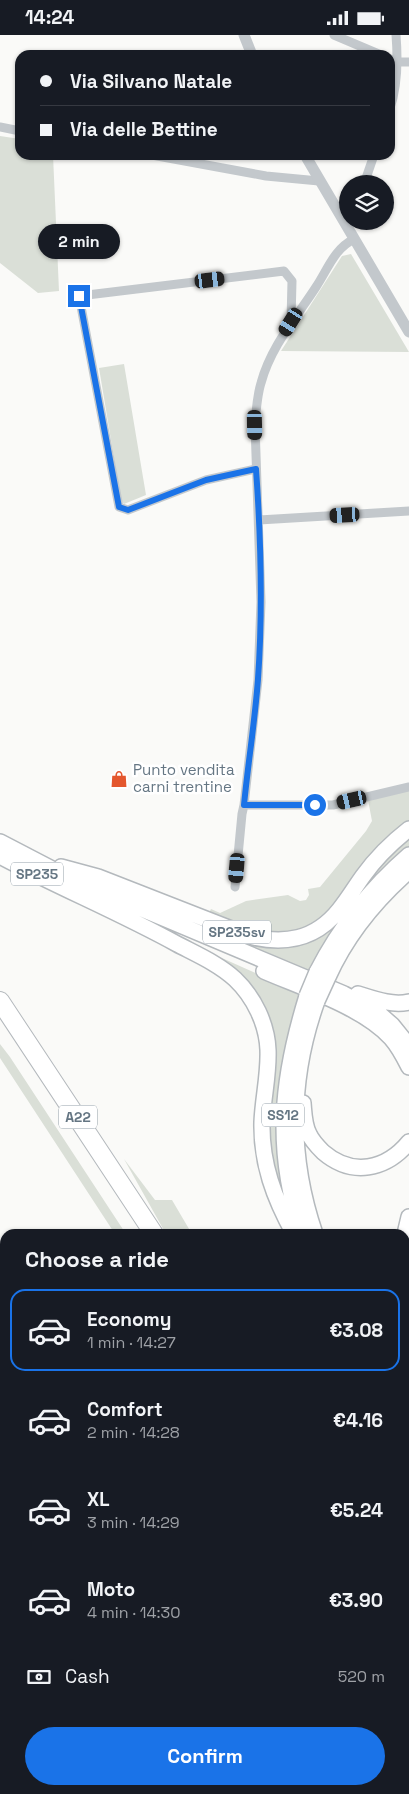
<!DOCTYPE html>
<html lang="en">
<head>
<meta charset="utf-8">
<style>
	:root { --surface:#171b24; --page:#20242c; --text:#f1f3f6; --muted:#9ea1a6; --line:#363941; --accent:#1a73e8 }
	body { margin:0; font-family:"Space Grotesk",sans-serif; background:var(--page); color:var(--text); height:100vh; display:flex; flex-direction:column; font-size:19px; white-space:nowrap }
	* { box-sizing:border-box; margin:0 }
	p { font-size:16px; color:var(--muted) }
	.icon { flex:none; width:28px; height:28px; fill:none; stroke:currentColor; stroke-width:2; stroke-linecap:round; stroke-linejoin:round }
	.map { position:relative; flex:1; overflow:hidden }
	.panel { position:absolute; left:0px; top:1194px; width:410px; height:566px; display:flex; flex-direction:column; background:var(--surface); border-radius:15px 15px 0 0; box-shadow:0 1px 4px #0004 }
	.panel>* { flex:none }
	.hud { position:absolute; left:15px; top:15px; width:380px; height:110px; border-radius:15px; box-shadow:0 1px 4px #0004; display:grid; align-content:center; height:110px; padding:0 25px; background:var(--surface) }
	.fabs { position:absolute; left:339px; top:140px; display:grid; gap:10px }
	.fabs a { display:grid; place-items:center; width:55px; height:55px; border-radius:50%; background:var(--surface); box-shadow:0 1px 4px #0004; font-size:25px }
	.end { position:absolute; width:22px; height:22px; margin:-11px; border:6px solid #1a73e8; background:#fff; box-shadow:0 0 0 2px #fff }
	.from { border-radius:50% }
	.bubble { position:absolute; height:35px; border-radius:18px; background:var(--surface); box-shadow:0 1px 4px #0004; font-size:16px; font-weight:700; line-height:35px; text-align:center }
	.car { position:absolute; width:15px; height:30px; margin:-15px -8px; border-radius:6px; box-shadow:0 0 4px 1px #0007; background:linear-gradient(#222 24%,#8ab4d8 0 40%,#222 0 76%,#8ab4d8 0 86%,#222 0) }
	.hud b { display:flex; align-items:center; gap:18px; height:48px; font-size:19px }
	.hud b+b { border-top:1px solid var(--line) }
	.hud i { width:12px; height:12px; background:var(--text) }
	ul { padding:0; list-style:none }
	li { display:flex; align-items:center; gap:15px; height:82px; margin:0 10px 8px; padding:0 15px; border:2px solid transparent; border-radius:15px }
	li div { flex:1 }
	li b { display:block; font-size:19px }
	li em { font-style:normal; font-weight:700 }
	li.on { border-color:var(--accent) }
	li>.icon { width:45px; height:45px; stroke-width:1.5 }
	h2 { padding:0 25px; font-size:22px; line-height:60px }
	.pay { display:flex; align-items:center; gap:12px; height:55px; padding:0 25px; font-size:19px }
	.pay p { margin-inline-start:auto }
	.primary-button { display:flex; gap:10px; margin-top:auto; padding:10px 25px }
	.primary-button a { flex:1; height:58px; border-radius:30px; background:var(--accent); color:#fff; font-size:20px; font-weight:700; line-height:58px; text-align:center }
	.status { display:flex; justify-content:space-between; align-items:center; height:35px; padding:0 25px; background:var(--surface); direction:ltr }
	.status svg { height:14px; fill:currentColor }
	.map>svg:first-child { display:block }
	.green { fill:#dadfd7 }
	.lines { fill:none; stroke-linecap:round; stroke-linejoin:round }
	.stream { stroke:#bbc7cb; stroke-width:3 }
	.trunk-casing { stroke:#b4b9bd; stroke-width:18 }
	.motorway-casing { stroke:#b4b9bd; stroke-width:20 }
	.minor { stroke:#c3c8cc; stroke-width:9 }
	.tertiary { stroke:#c3c8cc; stroke-width:11 }
	.trunk { stroke:#fff; stroke-width:15 }
	.motorway { stroke:#fff; stroke-width:18 }
	.trunk-bridge-casing { stroke:#b4b9bd; stroke-width:18; stroke-linecap:butt }
	.trunk-bridge { stroke:#fff; stroke-width:15 }
	.route { stroke:#1a73e8; stroke-width:6 }
	.labels { text-anchor:middle; stroke-width:5; stroke-linejoin:round; paint-order:stroke }
	.shield { fill:#fff; stroke:#939fa8; stroke-width:1 }
	.shield-label { font-size:14px; font-weight:bold; fill:#657683 }
	.poi-label { font-size:15px; fill:#657683; stroke:#fff; text-anchor:start }
</style>
</head>
<body>
<div class="status"><b>14:24</b><svg viewBox="0 0 49 12"><path d="M0 12V9h3v3zM5 12V6h3v6zM10 12V3h3v9zM15 12V0h3v12zM26 1h20v11H26zM47 4h2v5h-2z"/></svg></div>
<div class="map">
<svg width="409" height="1759" viewBox="0 0 409 1759">
	<rect width="100%" height="100%" fill="#fafaf8"/>
	<path class="green" d="M 0,101 L 20,104 L 20,120 L 53,120 L 59,256 L 38,258 L 0,228 Z
		M 351,219 L 409,317 L 281,316 L 342,221 Z
		M 124,329 L 146,460 L 124,469 L 121,465 L 99,333 Z
		M 409,755 L 409,790 L 337,869 L 305,896 L 271,901 L 208,880 L 211,874 L 220,878 L 246,866 L 288,860 L 300,866 L 306,865 L 309,860 L 308,854 L 320,852 L 366,796 L 372,786 L 368,765 Z
		M 409,802 L 409,813 L 311,938 L 144,866 L 292,910 L 371,838 Z
		M 204,915 L 302,959 L 297,1199 L 278,1155 L 269,1116 L 271,995 Z
		M 0,1009 L 10,1022 L 126,1199 L 115,1199 L 0,1023 Z
		M 124,1124 L 155,1165 L 172,1165 L 192,1199 L 166,1199 Z
		M 409,1202 L 409,1291 L 405,1295 L 405,1218 Z
		M 405,1518 L 409,1525 L 409,1571 L 405,1564 Z
		M 405,1632 L 409,1639 L 409,1676 L 405,1669 Z"/>
	<g class="lines">
		<path class="stream" d="M 405,1529 L 409,1536"/>
		<g class="trunk-casing">
			<path id="trunk" d="M 0,807 L 73,845 L 344,959 L 376,976 L 392,990 L 409,1011
				M 0,821 C 58,852 119,877 177,909 C 196,919 219,929 235,944 C 254,962 267,989 268,1015 C 269,1039 263,1063 262,1087 C 261,1128 274,1163 294,1199
				M 61,832 L 98,842 L 249,901 C 284,910 315,905 339,875 C 348,864 355,852 363,841 C 376,823 391,808 409,794
				M 264,936 C 303,953 363,972 391,1003 C 399,1012 404,1022 409,1032
				M 317,937 C 340,892 371,853 409,820
				M 328,942 C 346,902 376,865 409,836
				M 358,959 C 374,964 392,971 409,967
				M 303,1068 C 304,1079 304,1090 309,1099 C 312,1106 318,1112 323,1117 C 352,1142 386,1135 409,1107
				M 302,1199 C 274,1114 281,1045 307,961
				M 315,1199 C 288,1120 289,1044 317,966
				M 405,1199 L 409,1182
				M 405,1302 L 409,1297
				M 405,1344 L 409,1359
				M 405,1375 L 409,1385
				M 405,1404 L 409,1413
				M 405,1434 L 409,1442"/>
		</g>
		<g class="motorway-casing">
			<path id="motorway" d="M 0,966 L 154,1199
				M 405,1587 L 409,1594
				M 405,1613 L 409,1619"/>
		</g>
		<path class="minor" d="M 334,0 L 381,20
			M 390,24 L 398,27 L 409,27
			M 390,73 C 398,50 398,25 396,0
			M 0,92 L 20,96
			M 152,120 L 266,141 L 319,146
			M 364,149 L 374,120
			M 256,434 L 206,445 L 128,475 L 119,472 L 79,261 L 284,236 L 292,246 L 291,286
			M 259,485 L 409,476
			M 244,770 L 333,770 L 409,752
			M 235,852 L 242,779 L 244,770 L 258,645 L 261,567 L 255,390 C 256,376 257,361 261,348 C 271,311 296,283 316,252 C 328,234 334,214 354,204
			M 405,1510 L 409,1517"/>
		<path class="tertiary" d="M 244,0 L 252,20
			M 305,120 L 409,297"/>
		<use href="#trunk" class="trunk"/>
		<use href="#motorway" class="motorway"/>
		<g class="trunk-bridge-casing">
			<path id="trunk-bridge" d="M 307,961 L 317,937
				M 317,966 L 328,942"/>
		</g>
		<use href="#trunk-bridge" class="trunk-bridge"/>
	</g>
	<g class="lines">
		<path class="route" d="M 79,261 L 119,472 L 128,475 L 206,445 L 256,434 C 261,504 263,574 258,644 C 255,686 248,728 244,770 L 315,770"/>
	</g>
	<defs>
		<g id="shop-bare" transform="scale(1.35)"><path d="M-5-2.5h2.3a2.7 3.5 0 0 1 5.4 0H5L5.5 6h-11ZM-1.5-2.5h3a1.5 2.3 0 0 0-3 0Z" fill="#e4572e" stroke="#fff" stroke-width="2.5" paint-order="stroke"/></g>
	</defs>
	<g fill-rule="evenodd">
		<use href="#shop-bare" x="119" y="744"/>
	</g>
	<g class="labels">
		<g class="shield">
			<rect x="11" y="827.5" width="52" height="23" rx="4"/>
			<rect x="203" y="885.5" width="68" height="23" rx="4"/>
			<rect x="262" y="1068.5" width="42" height="23" rx="4"/>
			<rect x="59" y="1070.5" width="38" height="23" rx="4"/>
		</g>
		<g class="shield-label">
			<text x="37" y="844">SP235</text>
			<text x="237" y="902">SP235sv</text>
			<text x="283" y="1085">SS12</text>
			<text x="78" y="1087">A22</text>
		</g>
		<g class="poi-label">
			<text x="133" y="740">Punto vendita<tspan x="133" dy="17">carni trentine</tspan></text>
		</g>
	</g>
</svg>
<div class="fabs">
<a><svg class="icon" aria-label="layers" viewBox="0 0 24 24"><path d="M12 4l9 5-9 5-9-5zM3 14l9 5 9-5"/></svg></a>
</div>
<i class="end from" style="left:315px;top:770px"></i>
<i class="end" style="left:79px;top:261px"></i>
<div class="bubble" style="left:38px;top:189px;width:82px">2 min</div>
<i class="car" style="left:210px;top:245px;rotate:83deg"></i>
<i class="car" style="left:291px;top:287px;rotate:212deg"></i>
<i class="car" style="left:255px;top:390px;rotate:179deg"></i>
<i class="car" style="left:345px;top:480px;rotate:267deg"></i>
<i class="car" style="left:352px;top:765px;rotate:257deg"></i>
<i class="car" style="left:237px;top:833px;rotate:185deg"></i>
<div class="hud">
<b><i class="from"></i>Via Silvano Natale</b>
<b><i></i>Via delle Bettine</b>
</div>
<section class="panel">
<h2>Choose a ride</h2>
<ul>
<li class="on"><svg class="icon" aria-label="car" viewBox="0 0 24 24"><path d="M5 17H2v-5l4-1 3-4h7l3 4 3 1v5h-3M9 17h6M6 11h13"/><circle cx="7" cy="17" r="2"/><circle cx="17" cy="17" r="2"/></svg><div><b>Economy</b><p>1 min · 14:27</p></div><em>€3.08</em></li>
<li><svg class="icon" aria-label="car" viewBox="0 0 24 24"><path d="M5 17H2v-5l4-1 3-4h7l3 4 3 1v5h-3M9 17h6M6 11h13"/><circle cx="7" cy="17" r="2"/><circle cx="17" cy="17" r="2"/></svg><div><b>Comfort</b><p>2 min · 14:28</p></div><em>€4.16</em></li>
<li><svg class="icon" aria-label="car" viewBox="0 0 24 24"><path d="M5 17H2v-5l4-1 3-4h7l3 4 3 1v5h-3M9 17h6M6 11h13"/><circle cx="7" cy="17" r="2"/><circle cx="17" cy="17" r="2"/></svg><div><b>XL</b><p>3 min · 14:29</p></div><em>€5.24</em></li>
<li><svg class="icon" aria-label="car" viewBox="0 0 24 24"><path d="M5 17H2v-5l4-1 3-4h7l3 4 3 1v5h-3M9 17h6M6 11h13"/><circle cx="7" cy="17" r="2"/><circle cx="17" cy="17" r="2"/></svg><div><b>Moto</b><p>4 min · 14:30</p></div><em>€3.90</em></li>
</ul>
<div class="pay"><svg class="icon" aria-label="cash" viewBox="0 0 24 24"><path d="M3 7h18v10H3z"/><circle cx="12" cy="12" r="2"/></svg>Cash<p>520 m</p></div>
<div class="primary-button"><a>Confirm</a></div>
</section>
</div>
</body>
</html>
